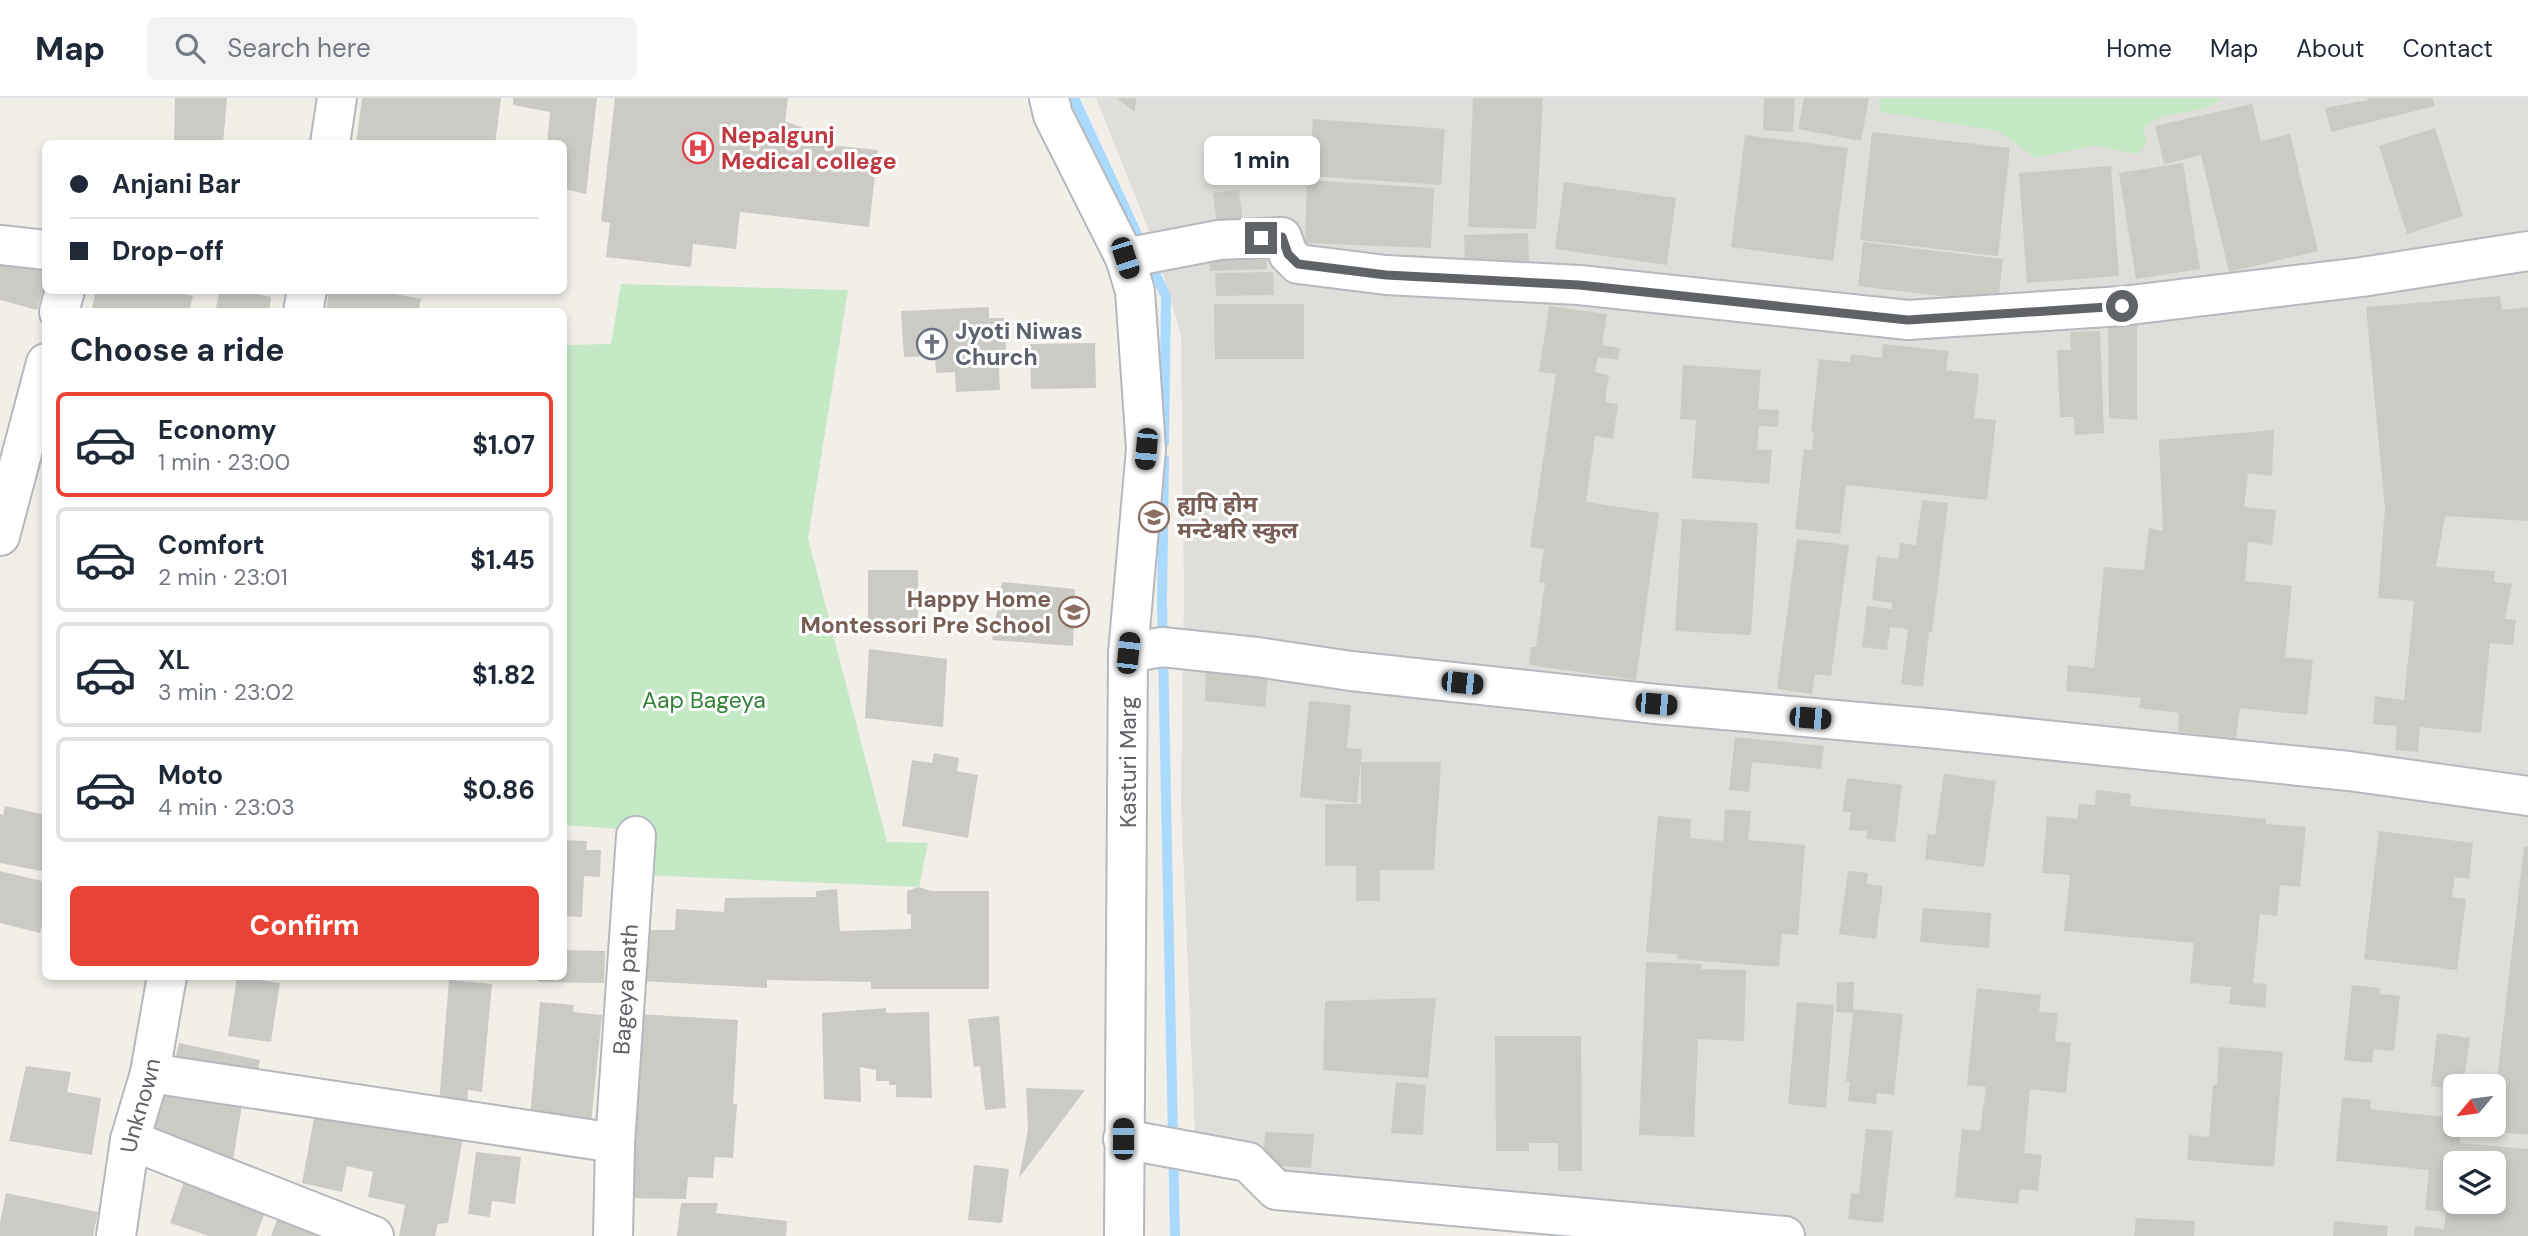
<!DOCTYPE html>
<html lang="en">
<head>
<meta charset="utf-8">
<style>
	:root { --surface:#fff; --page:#f2f2f3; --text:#1f2937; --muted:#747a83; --line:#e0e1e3; --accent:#ea4335 }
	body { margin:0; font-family:"DM Sans","Noto Sans Devanagari",sans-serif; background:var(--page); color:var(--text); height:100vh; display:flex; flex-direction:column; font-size:26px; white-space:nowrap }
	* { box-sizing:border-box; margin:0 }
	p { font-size:23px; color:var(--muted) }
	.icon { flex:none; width:38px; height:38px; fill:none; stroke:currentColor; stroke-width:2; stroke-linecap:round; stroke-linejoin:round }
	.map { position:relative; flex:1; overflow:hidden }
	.side { position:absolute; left:42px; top:210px; width:525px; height:672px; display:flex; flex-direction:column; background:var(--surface); border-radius:10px; box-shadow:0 4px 10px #0003 }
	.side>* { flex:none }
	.guide { position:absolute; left:42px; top:42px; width:525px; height:154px; border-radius:10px; box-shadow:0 4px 10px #0003; display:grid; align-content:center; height:154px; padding:0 28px; background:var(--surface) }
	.needle { width:46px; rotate:241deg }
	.controls { position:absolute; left:2443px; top:976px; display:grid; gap:14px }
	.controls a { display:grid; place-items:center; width:63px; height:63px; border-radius:10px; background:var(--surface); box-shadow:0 4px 10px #0003; font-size:35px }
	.end { position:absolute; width:32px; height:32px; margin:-16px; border:9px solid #5f6368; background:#fff; box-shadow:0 0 0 4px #fff }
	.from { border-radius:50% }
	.bubble { position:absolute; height:49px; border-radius:10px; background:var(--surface); box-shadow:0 4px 10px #0003; font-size:23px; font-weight:700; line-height:49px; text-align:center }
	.car { position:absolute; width:21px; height:42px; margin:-21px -10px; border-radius:9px; box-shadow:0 0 5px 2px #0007; background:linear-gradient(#222 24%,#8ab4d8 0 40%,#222 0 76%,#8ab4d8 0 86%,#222 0) }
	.guide b { display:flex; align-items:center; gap:24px; height:66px; font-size:26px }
	.guide b+b { border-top:2px solid var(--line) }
	.guide i { width:18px; height:18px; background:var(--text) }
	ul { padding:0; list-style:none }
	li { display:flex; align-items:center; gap:21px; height:105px; margin:0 14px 10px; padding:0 14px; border:4px solid var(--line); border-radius:10px }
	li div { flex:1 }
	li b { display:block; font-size:26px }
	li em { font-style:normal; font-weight:700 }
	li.on { border-color:var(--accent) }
	li>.icon { width:63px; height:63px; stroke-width:1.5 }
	h2 { padding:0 28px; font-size:32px; line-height:84px }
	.action { display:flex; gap:14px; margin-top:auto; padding:14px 28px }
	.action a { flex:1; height:80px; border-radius:10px; background:var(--accent); color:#fff; font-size:28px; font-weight:700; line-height:80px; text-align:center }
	header { display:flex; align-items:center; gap:42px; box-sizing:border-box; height:98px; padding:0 35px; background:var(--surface); border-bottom:2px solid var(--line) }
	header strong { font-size:33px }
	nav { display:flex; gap:38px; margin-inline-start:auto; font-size:24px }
	.search { width:490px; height:63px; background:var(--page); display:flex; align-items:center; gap:18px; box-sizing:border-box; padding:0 24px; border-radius:10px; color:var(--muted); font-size:26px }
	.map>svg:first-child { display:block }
	.industrial { fill:#e0deda; fill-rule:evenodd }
	.green { fill:#c5e8c5 }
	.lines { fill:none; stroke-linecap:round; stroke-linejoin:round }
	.stream { stroke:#aadaff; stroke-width:10 }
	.building { fill:#cccac5; fill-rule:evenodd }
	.minor-casing { stroke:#b5b8bc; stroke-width:42 }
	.minor { stroke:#fff; stroke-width:38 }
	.route { stroke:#5f6368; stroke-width:9 }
	.labels { text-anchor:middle; stroke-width:6; stroke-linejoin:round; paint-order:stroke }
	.health-label { font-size:23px; font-weight:bold; fill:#be3a42; stroke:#fff; text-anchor:start }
	.worship-label { font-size:23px; font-weight:bold; fill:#5b616d; stroke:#fff; text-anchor:start }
	.education-label { font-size:23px; font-weight:bold; fill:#785e54; stroke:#fff; text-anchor:start }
	.park-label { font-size:23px; fill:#348238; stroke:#fff }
	.street-label { font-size:23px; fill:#5f6368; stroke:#fff }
</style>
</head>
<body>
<header>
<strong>Map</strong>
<div class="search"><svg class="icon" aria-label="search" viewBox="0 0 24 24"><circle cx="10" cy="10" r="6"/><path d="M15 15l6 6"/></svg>Search here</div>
<nav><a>Home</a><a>Map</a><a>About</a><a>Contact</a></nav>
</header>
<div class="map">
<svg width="2528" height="1138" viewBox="0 0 2528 1138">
	<rect width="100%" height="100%" fill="#f1efe8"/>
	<path class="industrial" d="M 1096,0 L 2528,0 L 2528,1138 L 1628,1138 L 1256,1071 L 1196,1063 L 1181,704 L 1184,497 L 1181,237 L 1154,145 ZM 2455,989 L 2494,989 L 2494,1027 L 2455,1027 ZM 2455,1066 L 2494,1066 L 2494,1104 L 2455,1104 Z"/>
	<path class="green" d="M 1880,0 L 2222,0 C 2201,20 2165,9 2143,30 L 2147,44 L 2138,56 L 2093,48 L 2035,60 L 1999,33 L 1880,14 Z
		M 621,186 L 848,192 L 808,440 L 887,744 L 928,745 L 919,789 L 641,777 L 639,729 L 619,731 L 564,727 L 564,247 L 611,246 Z"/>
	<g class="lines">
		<path class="stream" d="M 1074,0 L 1166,199 L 1164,345
			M 1164,361 L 1162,504 L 1175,1138"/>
	</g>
	<path class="building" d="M 175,0 L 227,0 L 223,46 L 174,46 Z
		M 362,0 L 501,0 L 495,46 L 356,46 Z
		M 513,0 L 597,0 L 586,96 L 564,91 L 564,46 L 547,46 L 550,14 L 513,7 Z
		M 615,0 L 788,0 L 785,23 L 808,32 L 819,46 L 878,52 L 869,129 L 740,114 L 736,151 L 693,146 L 691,169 L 606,159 L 610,125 L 601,123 Z
		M 1118,0 L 1136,0 L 1135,14 L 1119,2 Z
		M 1473,0 L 1543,0 L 1536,131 L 1468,129 Z
		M 1764,0 L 1795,0 L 1793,34 L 1763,32 Z
		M 1804,0 L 1869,0 L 1861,43 L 1798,31 Z
		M 2367,0 L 2433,0 L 2435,8 L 2331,34 L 2325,10 L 2368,2 Z
		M 2252,6 L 2261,43 L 2290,36 L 2318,153 L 2229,174 L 2201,57 L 2164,66 L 2155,28 Z
		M 1313,21 L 1445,31 L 1441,87 L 1309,78 Z
		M 2435,30 L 2463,118 L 2407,136 L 2379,48 Z
		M 1872,34 L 2010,50 L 1998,158 L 1860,142 Z
		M 1745,37 L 1848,50 L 1833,163 L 1731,149 Z
		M 2183,65 L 2200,171 L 2136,181 L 2119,75 Z
		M 2111,68 L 2119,178 L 2027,185 L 2019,75 Z
		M 1307,82 L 1434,90 L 1431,150 L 1305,145 Z
		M 1564,84 L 1676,100 L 1667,167 L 1555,151 Z
		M 1239,92 L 1244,132 L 1218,134 L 1213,95 Z
		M 1528,135 L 1529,163 L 1465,164 L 1464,137 Z
		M 1863,144 L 2003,161 L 1998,205 L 1858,188 Z
		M 1266,148 L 1267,171 L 1210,173 L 1209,150 Z
		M 0,157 L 46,170 L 46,183 L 37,212 L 0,202 Z
		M 1273,174 L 1274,197 L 1216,198 L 1215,175 Z
		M 96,192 L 163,192 L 193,198 L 189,214 L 91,214 Z
		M 220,192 L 237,192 L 271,199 L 269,214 L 215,214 Z
		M 329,192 L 375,192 L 421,201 L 418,214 L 326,214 Z
		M 2500,198 L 2502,212 L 2528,209 L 2528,423 L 2445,418 L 2436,469 L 2495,473 L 2494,484 L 2512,486 L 2505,521 L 2516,522 L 2513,547 L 2490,545 L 2481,635 L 2420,629 L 2418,654 L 2395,652 L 2397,628 L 2373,626 L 2375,598 L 2404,602 L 2414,503 L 2378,500 L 2385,410 L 2366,209 Z
		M 1214,206 L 1304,206 L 1304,261 L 1215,261 Z
		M 1549,208 L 1607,216 L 1602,247 L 1620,250 L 1618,262 L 1598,259 L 1595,274 L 1609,277 L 1605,304 L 1618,306 L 1613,341 L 1595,338 L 1586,404 L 1659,415 L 1636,582 L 1529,567 L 1531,549 L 1536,549 L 1545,485 L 1539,484 L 1544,451 L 1530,449 L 1556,276 L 1539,274 Z
		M 989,209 L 989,220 L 1004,220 L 1007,269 L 999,269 L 1000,292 L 956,294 L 955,274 L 936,275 L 935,258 L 904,259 L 901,213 Z
		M 2108,219 L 2137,219 L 2137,322 L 2109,320 Z
		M 2100,233 L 2104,335 L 2075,337 L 2074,319 L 2060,319 L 2057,252 L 2071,252 L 2070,234 Z
		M 1095,245 L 1096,290 L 1031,291 L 1030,246 Z
		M 1883,246 L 1949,253 L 1946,272 L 1979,276 L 1974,320 L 1996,322 L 1987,402 L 1846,387 L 1840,436 L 1795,431 L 1804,351 L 1812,352 L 1814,334 L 1811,334 L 1819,261 L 1850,264 L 1851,256 L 1882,260 Z
		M 1683,267 L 1761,272 L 1758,311 L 1779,312 L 1778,329 L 1759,328 L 1757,351 L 1772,352 L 1769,386 L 1692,380 L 1696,322 L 1680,321 Z
		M 2274,332 L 2272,378 L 2248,375 L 2244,409 L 2276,412 L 2272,447 L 2248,444 L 2245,483 L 2292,488 L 2285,559 L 2313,562 L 2307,617 L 2240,610 L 2236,640 L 2178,634 L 2179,615 L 2139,610 L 2141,600 L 2066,593 L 2068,567 L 2094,570 L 2104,469 L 2144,472 L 2149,430 L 2163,433 L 2159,342 Z
		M 1922,402 L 1948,405 L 1932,534 L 1929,534 L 1923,589 L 1901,586 L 1908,531 L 1890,529 L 1887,552 L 1862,549 L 1867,508 L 1892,511 L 1892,505 L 1872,502 L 1877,458 L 1898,461 L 1900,445 L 1916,447 Z
		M 1682,421 L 1758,425 L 1751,537 L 1675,533 Z
		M 1797,441 L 1849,447 L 1831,578 L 1815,576 L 1812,596 L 1777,591 Z
		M 868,472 L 918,472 L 918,532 L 868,532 Z
		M 1002,484 L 1075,491 L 1073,548 L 992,542 Z
		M 869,551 L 947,561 L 943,629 L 865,620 Z
		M 1206,559 L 1269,567 L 1265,609 L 1205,603 Z
		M 1309,603 L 1351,607 L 1347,650 L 1362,651 L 1357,705 L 1300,699 Z
		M 1735,639 L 1824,648 L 1821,671 L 1752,664 L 1749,694 L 1729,692 Z
		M 934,655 L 959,660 L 957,673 L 978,677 L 968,740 L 902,728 L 912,662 L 932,665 Z
		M 1361,664 L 1441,664 L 1434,772 L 1380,772 L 1380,803 L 1356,803 L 1356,768 L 1325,768 L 1325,706 L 1361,706 Z
		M 1944,676 L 1996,683 L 1984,769 L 1925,761 L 1928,736 L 1935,737 Z
		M 1847,680 L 1902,687 L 1895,744 L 1866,741 L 1867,733 L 1849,732 L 1851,714 L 1842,714 Z
		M 2096,692 L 2131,696 L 2130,708 L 2266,721 L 2266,726 L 2306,729 L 2300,789 L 2280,787 L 2277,818 L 2260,816 L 2253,885 L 2267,886 L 2265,910 L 2229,906 L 2231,889 L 2190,885 L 2194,845 L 2064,833 L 2070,777 L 2042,775 L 2047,718 L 2077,721 L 2079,706 L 2095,707 Z
		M 5,708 L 46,717 L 46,774 L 0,765 L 0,716 L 3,717 Z
		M 1725,711 L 1751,713 L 1748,742 L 1805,747 L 1798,837 L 1782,836 L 1779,869 L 1677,861 L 1677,856 L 1646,854 L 1658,718 L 1691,721 L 1690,740 L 1723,743 Z
		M 2379,733 L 2473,745 L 2469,781 L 2455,779 L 2452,799 L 2466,801 L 2457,872 L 2364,861 Z
		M 564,742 L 587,743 L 586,752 L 601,752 L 600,779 L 584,778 L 582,819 L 564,818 Z
		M 2524,748 L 2528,749 L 2528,1037 L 2491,1033 Z
		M 0,773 L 46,784 L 46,811 L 40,835 L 0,825 Z
		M 1848,773 L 1868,775 L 1867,786 L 1883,788 L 1876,841 L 1839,836 Z
		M 919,789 L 931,793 L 989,793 L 989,891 L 871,891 L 871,884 L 767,882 L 767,890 L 640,883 L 641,832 L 675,832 L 676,811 L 724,814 L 725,800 L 816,799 L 816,793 L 837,791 L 840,833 L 911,831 L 911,816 L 907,816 L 907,793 Z
		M 1923,810 L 1991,815 L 1989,850 L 1920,844 Z
		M 564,852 L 605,853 L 604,885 L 538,884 L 538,878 L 564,878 Z
		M 1646,864 L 1702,866 L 1701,871 L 1746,872 L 1744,943 L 1698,941 L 1694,1039 L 1639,1037 Z
		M 237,879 L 280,885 L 271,944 L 228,938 Z
		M 449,882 L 492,886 L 482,994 L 468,992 L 467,1009 L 439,1006 Z
		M 1837,884 L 1854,884 L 1853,911 L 1903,916 L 1894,997 L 1877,995 L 1876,1006 L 1848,1003 L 1850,984 L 1846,983 L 1853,915 L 1836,914 Z
		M 2352,887 L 2380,890 L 2379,896 L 2400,898 L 2394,953 L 2374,951 L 2372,965 L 2344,962 Z
		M 1977,890 L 2041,897 L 2039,914 L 2058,915 L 2055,943 L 2071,945 L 2066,995 L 2030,991 L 2024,1055 L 2042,1057 L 2038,1093 L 2020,1091 L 2018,1106 L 1955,1099 L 1962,1031 L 1980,1033 L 1986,989 L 1967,987 Z
		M 1436,900 L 1428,980 L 1323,972 L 1325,903 Z
		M 540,904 L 574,907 L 573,914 L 602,917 L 591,1026 L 530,1020 Z
		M 1797,904 L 1834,907 L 1826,1010 L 1788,1006 Z
		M 886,910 L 886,915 L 929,914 L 932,1000 L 896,999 L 896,987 L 889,987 L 889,983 L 876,983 L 876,972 L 860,969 L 861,1004 L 824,1001 L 822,915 Z
		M 637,916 L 738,922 L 733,1006 L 737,1006 L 733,1060 L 715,1059 L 713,1080 L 688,1079 L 686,1101 L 622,1100 Z
		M 999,918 L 1006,1010 L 985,1012 L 980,968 L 974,969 L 968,921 Z
		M 2437,935 L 2470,940 L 2463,989 L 2455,989 L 2455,992 L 2431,988 Z
		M 1495,938 L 1581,938 L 1582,1073 L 1558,1073 L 1558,1045 L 1529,1045 L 1529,1053 L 1496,1053 Z
		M 179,945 L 260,962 L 256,983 L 174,967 Z
		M 2219,949 L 2283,954 L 2274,1069 L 2187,1062 L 2189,1037 L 2209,1039 L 2213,987 L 2217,987 Z
		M 26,968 L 71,974 L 67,994 L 101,1000 L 92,1057 L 9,1043 Z
		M 1396,984 L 1426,987 L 1423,1037 L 1391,1035 Z
		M 162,990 L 243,1001 L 232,1068 L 150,1041 Z
		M 1026,990 L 1085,992 L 1019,1080 L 1028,1031 Z
		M 2342,999 L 2371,1002 L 2370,1011 L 2455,1020 L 2455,1027 L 2461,1027 L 2460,1045 L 2528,1051 L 2528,1138 L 2414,1138 L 2415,1128 L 2444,1131 L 2446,1114 L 2425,1112 L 2429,1072 L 2336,1063 ZM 2455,1066 L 2494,1066 L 2494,1104 L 2455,1104 Z
		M 315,1015 L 463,1039 L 448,1125 L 438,1126 L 435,1138 L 399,1138 L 405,1107 L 368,1099 L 373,1074 L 347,1068 L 342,1094 L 302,1085 Z
		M 1866,1031 L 1893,1033 L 1883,1125 L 1848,1121 L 1851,1095 L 1859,1096 Z
		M 1265,1034 L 1314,1036 L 1311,1070 L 1263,1067 Z
		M 476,1054 L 521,1059 L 515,1106 L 492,1103 L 490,1119 L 468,1116 Z
		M 974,1067 L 1009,1071 L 1002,1125 L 968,1122 Z
		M 187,1074 L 266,1112 L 256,1138 L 209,1138 L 170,1125 Z
		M 6,1095 L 98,1114 L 93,1138 L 0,1138 L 0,1125 Z
		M 681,1105 L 718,1105 L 716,1115 L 787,1123 L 786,1138 L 677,1138 Z
		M 278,1119 L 323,1138 L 271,1138 Z
		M 2136,1120 L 2195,1123 L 2194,1138 L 2134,1138 Z
		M 2334,1123 L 2388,1128 L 2387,1138 L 2333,1138 Z"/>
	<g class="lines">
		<g class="minor-casing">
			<g id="minor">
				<path d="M 1049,0 L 1053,17 L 1125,160 L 1135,193 L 1146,351 L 1128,555 L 1124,1138"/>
				<path d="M 330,46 L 337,0"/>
				<path d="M 0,147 L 46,152"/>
				<path d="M 1125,160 L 1219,142 L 1282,139 L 1288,156 L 1298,166 L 1386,177 L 1579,187 L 1908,222 L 2122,208 L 2362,179 L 2528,153"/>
				<path d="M 59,214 L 65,192"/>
				<path d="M 303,214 L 307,192"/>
				<path d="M 0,438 L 46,265"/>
				<path d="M 1128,555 L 1162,549 L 1257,559 L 1351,573 L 1656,606 L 1939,631 L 2349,673 L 2528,698"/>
				<path d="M 150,975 L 615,1045 L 613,1138"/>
				<path d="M 1123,1041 L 1248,1064 L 1276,1092 L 1785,1138"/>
				<path d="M 130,1042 L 374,1138"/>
				<path id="s1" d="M 615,1045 L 636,738"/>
				<path id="s2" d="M 116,1138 L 130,1042 L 150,975 L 167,878"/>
			</g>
		</g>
		<use href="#minor" class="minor"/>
	</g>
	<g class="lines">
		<path class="route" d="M 1261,140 L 1282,139 L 1288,156 L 1298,166 L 1386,177 L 1579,187 L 1908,222 L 2122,208"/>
	</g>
	<defs>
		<g id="hospital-ring" transform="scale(1.575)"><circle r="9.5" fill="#fff" stroke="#e0444e" stroke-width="1.5"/><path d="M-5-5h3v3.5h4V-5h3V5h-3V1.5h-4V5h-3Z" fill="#e0444e"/></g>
		<g id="church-ring" transform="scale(1.575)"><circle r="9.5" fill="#fff" stroke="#6b7280" stroke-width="1.5"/><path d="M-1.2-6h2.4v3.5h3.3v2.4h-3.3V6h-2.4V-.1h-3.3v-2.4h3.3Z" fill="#6b7280"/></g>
		<g id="school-ring" transform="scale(1.575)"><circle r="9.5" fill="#fff" stroke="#8d6e63" stroke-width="1.5"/><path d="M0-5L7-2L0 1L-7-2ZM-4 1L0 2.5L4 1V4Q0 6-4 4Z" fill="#8d6e63"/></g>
	</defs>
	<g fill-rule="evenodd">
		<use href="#hospital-ring" x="698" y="50"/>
		<use href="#church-ring" x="932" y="246"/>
		<use href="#school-ring" x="1154" y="419"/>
		<use href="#school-ring" x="1074" y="514"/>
	</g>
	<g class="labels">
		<g class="health-label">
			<text x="721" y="45">Nepalgunj<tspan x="721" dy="26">Medical college</tspan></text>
		</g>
		<g class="worship-label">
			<text x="955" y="241">Jyoti Niwas<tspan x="955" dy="26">Church</tspan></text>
		</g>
		<g class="education-label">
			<text x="1177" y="414">ह्यपि हाेम<tspan x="1177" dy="26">मन्टेश्वरि स्कुल</tspan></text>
			<text x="1051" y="509" text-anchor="end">Happy Home<tspan x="1051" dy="26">Montessori Pre School</tspan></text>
		</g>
		<g class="park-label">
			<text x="704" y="610">Aap Bageya</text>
		</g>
		<g class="street-label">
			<text transform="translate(1128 664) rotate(-90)" y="8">Kasturi Marg</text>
			<text dy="8" stroke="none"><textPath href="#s1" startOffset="154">Bageya path</textPath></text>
			<text dy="8" stroke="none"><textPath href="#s2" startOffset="133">Unknown</textPath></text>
		</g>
	</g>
</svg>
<div class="controls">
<a><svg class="needle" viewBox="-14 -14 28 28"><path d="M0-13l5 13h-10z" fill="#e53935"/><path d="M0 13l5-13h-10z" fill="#747a83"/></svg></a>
<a><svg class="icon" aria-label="layers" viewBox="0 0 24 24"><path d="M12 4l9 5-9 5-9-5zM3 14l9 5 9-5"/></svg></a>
</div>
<i class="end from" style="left:2122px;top:208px"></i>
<i class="end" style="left:1261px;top:140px"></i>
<div class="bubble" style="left:1204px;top:38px;width:116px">1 min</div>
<i class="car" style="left:1125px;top:160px;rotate:162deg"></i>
<i class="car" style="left:1146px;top:351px;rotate:185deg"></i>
<i class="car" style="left:1128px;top:555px;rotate:6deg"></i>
<i class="car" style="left:1462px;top:585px;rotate:96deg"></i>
<i class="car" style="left:1656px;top:606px;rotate:95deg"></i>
<i class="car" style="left:1810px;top:620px;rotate:95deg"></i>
<i class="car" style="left:1123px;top:1041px;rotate:0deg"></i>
<div class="guide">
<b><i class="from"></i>Anjani Bar</b>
<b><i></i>Drop-off</b>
</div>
<section class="side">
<h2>Choose a ride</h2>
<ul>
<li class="on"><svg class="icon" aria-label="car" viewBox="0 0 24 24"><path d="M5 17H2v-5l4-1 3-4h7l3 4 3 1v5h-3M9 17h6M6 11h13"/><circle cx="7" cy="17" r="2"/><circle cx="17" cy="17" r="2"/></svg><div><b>Economy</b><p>1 min · 23:00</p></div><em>$1.07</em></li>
<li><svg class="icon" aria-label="car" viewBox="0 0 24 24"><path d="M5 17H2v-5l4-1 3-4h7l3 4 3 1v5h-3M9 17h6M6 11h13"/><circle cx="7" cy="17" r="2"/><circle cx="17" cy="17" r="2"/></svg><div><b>Comfort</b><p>2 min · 23:01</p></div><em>$1.45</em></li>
<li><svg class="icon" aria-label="car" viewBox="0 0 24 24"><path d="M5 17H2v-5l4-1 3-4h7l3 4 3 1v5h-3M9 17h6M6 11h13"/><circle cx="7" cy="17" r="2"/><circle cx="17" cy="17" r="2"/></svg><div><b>XL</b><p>3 min · 23:02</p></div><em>$1.82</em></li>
<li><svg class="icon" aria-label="car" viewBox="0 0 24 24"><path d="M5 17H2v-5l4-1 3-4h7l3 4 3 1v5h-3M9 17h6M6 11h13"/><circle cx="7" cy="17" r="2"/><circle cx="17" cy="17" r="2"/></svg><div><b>Moto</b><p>4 min · 23:03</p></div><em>$0.86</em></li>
</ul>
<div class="action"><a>Confirm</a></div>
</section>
</div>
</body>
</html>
